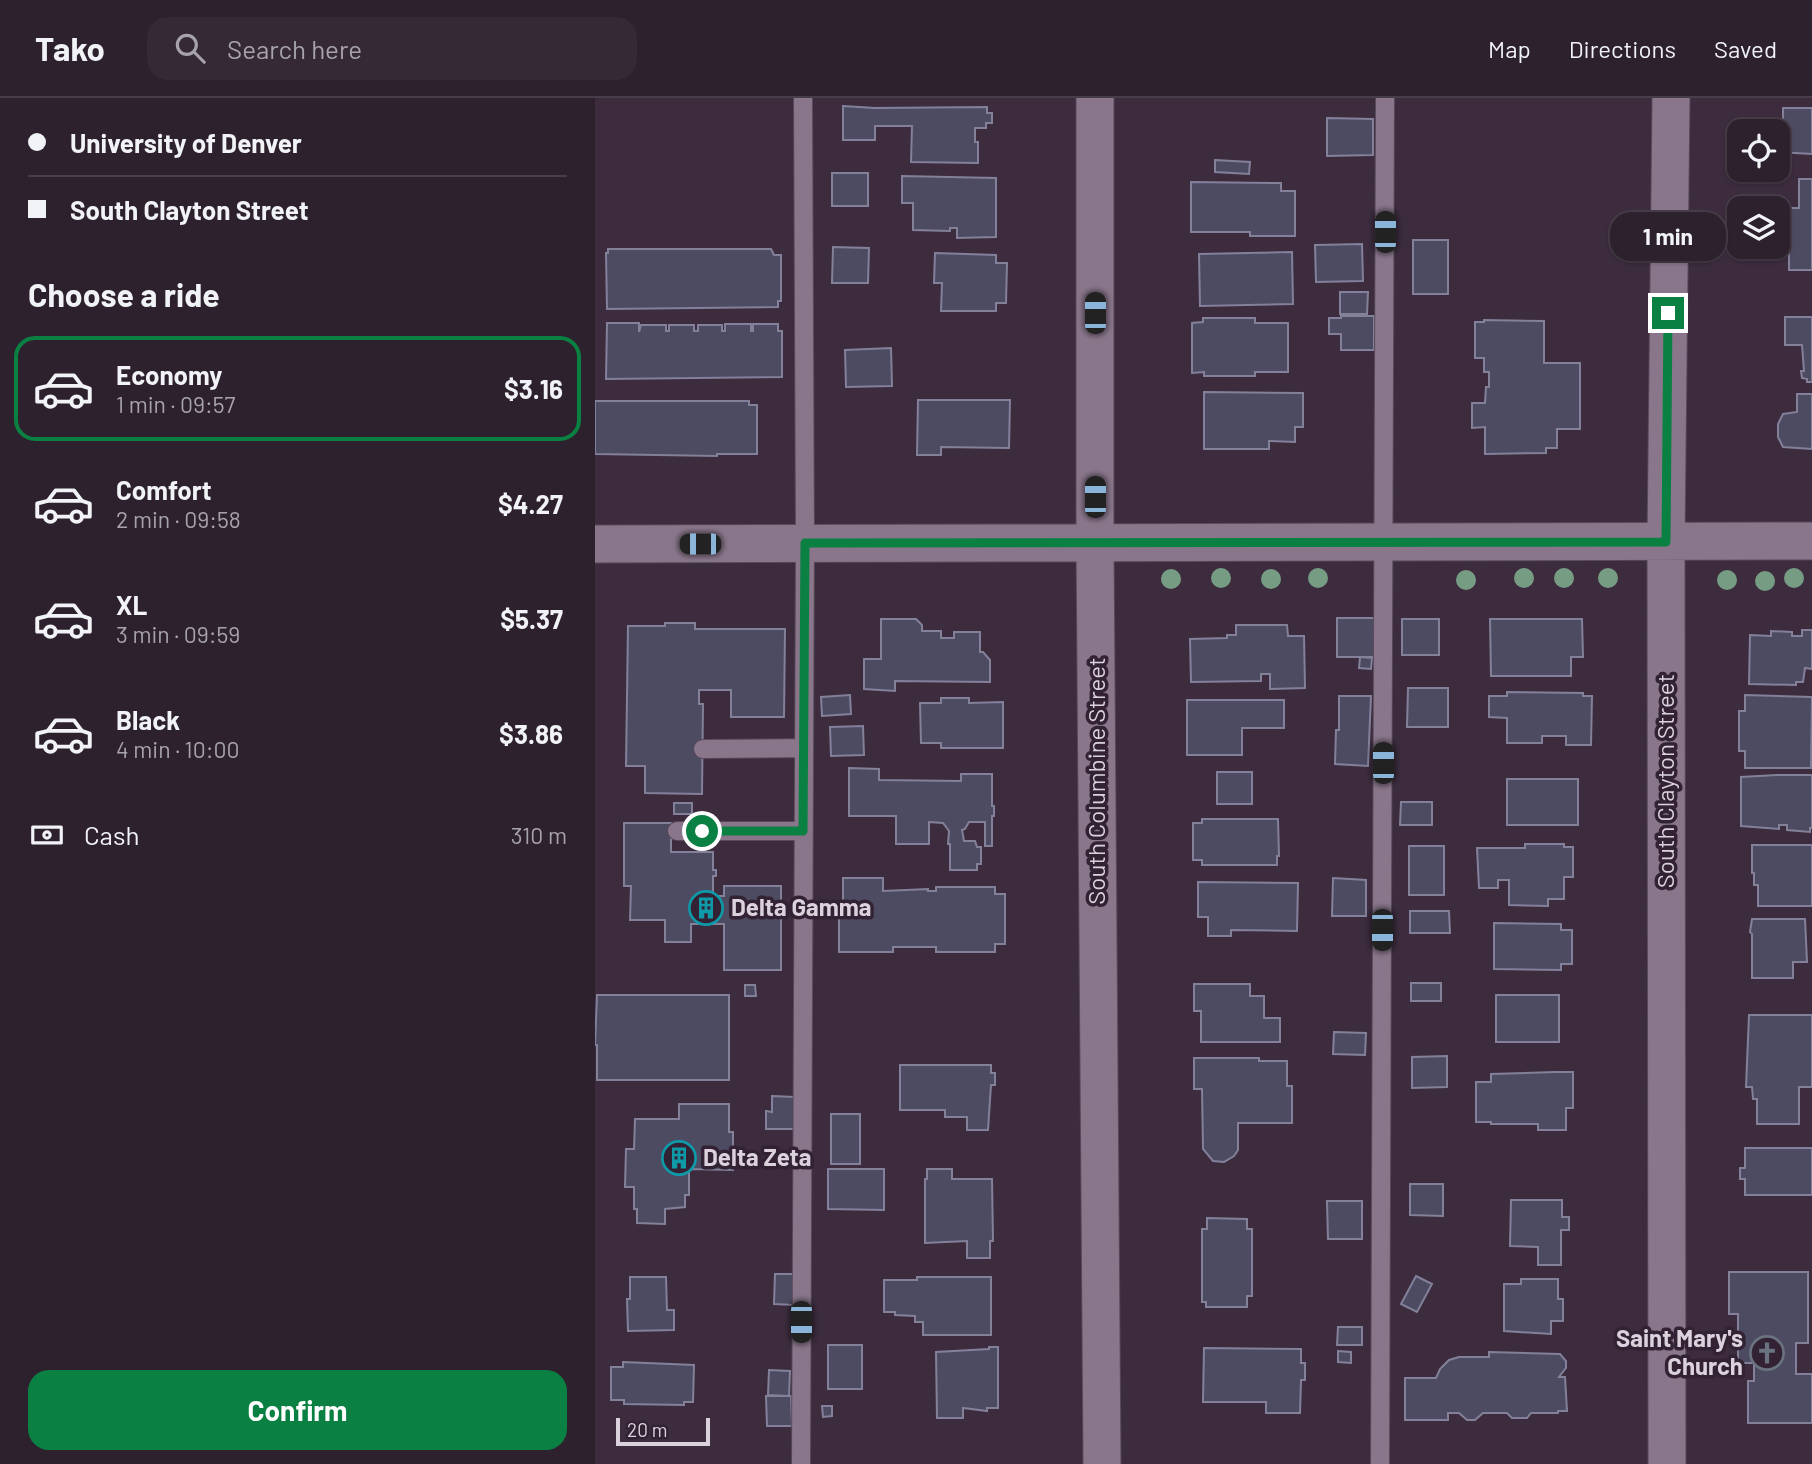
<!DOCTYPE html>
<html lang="en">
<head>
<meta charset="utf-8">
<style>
	:root { --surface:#2d212e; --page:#352936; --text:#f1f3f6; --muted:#a7a3aa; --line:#483e4a; --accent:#0b8043 }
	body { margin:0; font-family:Barlow,sans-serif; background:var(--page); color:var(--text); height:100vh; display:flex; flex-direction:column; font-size:26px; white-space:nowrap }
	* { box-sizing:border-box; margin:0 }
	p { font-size:23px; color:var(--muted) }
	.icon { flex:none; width:38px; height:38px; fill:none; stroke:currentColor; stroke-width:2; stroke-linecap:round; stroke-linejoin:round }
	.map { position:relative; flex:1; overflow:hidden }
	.side { display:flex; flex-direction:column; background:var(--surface); width:595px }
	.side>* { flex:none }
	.top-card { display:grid; align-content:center; height:154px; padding:0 28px; background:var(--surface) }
	.controls { position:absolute; left:1132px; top:21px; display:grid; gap:14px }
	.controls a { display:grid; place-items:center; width:63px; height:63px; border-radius:14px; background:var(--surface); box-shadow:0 2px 5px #0004,0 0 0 2px var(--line); font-size:35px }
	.scale { position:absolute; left:21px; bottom:18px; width:94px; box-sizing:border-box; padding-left:7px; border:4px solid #dcd2de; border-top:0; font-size:19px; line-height:24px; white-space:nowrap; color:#dcd2de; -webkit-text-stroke:5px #322234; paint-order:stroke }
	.end { position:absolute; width:32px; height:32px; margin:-16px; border:9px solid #0b8043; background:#fff; box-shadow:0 0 0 4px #fff }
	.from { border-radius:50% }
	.bubble { position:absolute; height:49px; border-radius:21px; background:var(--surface); box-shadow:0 2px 5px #0004,0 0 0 2px var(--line); font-size:23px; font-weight:700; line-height:49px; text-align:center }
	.car { position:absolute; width:21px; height:42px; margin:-21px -10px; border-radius:9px; box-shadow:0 0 5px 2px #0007; background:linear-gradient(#222 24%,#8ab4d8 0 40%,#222 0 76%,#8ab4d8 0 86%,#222 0) }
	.top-card b { display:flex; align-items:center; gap:24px; height:66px; font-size:26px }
	.top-card b+b { border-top:2px solid var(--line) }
	.top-card i { width:18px; height:18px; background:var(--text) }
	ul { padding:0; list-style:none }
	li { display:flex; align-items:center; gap:21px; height:105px; margin:0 14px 10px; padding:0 14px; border:4px solid transparent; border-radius:21px }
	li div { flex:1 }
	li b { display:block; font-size:26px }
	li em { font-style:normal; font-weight:700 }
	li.on { border-color:var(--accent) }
	li>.icon { width:63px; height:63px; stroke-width:1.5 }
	h2 { padding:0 28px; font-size:32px; line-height:84px }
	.pay { display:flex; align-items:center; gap:18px; height:77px; padding:0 28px; font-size:26px }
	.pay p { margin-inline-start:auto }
	.cta { display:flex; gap:14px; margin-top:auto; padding:14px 28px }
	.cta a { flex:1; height:80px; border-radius:21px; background:var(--accent); color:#fff; font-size:28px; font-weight:700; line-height:80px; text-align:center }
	header { display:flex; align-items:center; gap:42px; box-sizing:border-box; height:98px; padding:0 35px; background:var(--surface); border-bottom:2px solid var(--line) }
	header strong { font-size:33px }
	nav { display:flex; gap:38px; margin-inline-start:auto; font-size:24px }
	.search { width:490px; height:63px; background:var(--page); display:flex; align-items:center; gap:18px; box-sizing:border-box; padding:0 24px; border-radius:21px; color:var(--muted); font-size:26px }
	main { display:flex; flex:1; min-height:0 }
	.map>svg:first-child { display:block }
	.building { fill:#4d4b62; stroke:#83809a; stroke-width:2 }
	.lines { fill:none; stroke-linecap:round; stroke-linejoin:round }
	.lane-casing { stroke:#574959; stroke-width:20 }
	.street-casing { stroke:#574959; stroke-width:39 }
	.lane { stroke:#89768b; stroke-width:18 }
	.street { stroke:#89768b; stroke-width:37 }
	.tree { fill:#779c84 }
	.route { stroke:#0b8043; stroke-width:9 }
	.labels { text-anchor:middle; stroke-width:7; stroke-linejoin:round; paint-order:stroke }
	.street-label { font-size:24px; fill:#dcd2de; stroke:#322234 }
	.poi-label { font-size:24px; font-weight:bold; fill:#dcd2de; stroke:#322234; text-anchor:start }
</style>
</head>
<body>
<header>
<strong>Tako</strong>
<div class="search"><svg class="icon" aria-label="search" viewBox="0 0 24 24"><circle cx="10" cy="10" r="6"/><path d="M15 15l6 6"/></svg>Search here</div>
<nav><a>Map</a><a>Directions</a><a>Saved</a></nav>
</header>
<main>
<section class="side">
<div class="top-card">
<b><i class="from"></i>University of Denver</b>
<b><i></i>South Clayton Street</b>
</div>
<h2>Choose a ride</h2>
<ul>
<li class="on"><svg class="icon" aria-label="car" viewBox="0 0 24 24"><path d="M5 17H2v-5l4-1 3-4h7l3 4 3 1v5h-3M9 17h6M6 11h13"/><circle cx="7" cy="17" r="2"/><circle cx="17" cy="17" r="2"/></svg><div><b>Economy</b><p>1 min · 09:57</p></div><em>$3.16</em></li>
<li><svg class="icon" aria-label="car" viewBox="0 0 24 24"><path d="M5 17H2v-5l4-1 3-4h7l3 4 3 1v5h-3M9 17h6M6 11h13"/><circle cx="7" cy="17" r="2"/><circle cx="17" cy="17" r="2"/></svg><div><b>Comfort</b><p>2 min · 09:58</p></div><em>$4.27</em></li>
<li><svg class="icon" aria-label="car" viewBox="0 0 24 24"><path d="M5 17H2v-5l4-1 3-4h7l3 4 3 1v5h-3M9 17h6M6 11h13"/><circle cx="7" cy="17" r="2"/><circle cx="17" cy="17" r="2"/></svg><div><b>XL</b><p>3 min · 09:59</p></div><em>$5.37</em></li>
<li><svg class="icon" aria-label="car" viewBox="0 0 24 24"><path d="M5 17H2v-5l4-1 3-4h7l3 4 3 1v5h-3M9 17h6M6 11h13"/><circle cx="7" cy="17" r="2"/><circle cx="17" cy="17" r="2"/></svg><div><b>Black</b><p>4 min · 10:00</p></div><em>$3.86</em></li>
</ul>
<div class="pay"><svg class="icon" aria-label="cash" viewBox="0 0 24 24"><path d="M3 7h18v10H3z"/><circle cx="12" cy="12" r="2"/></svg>Cash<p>310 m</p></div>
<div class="cta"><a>Confirm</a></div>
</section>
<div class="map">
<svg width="1217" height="1366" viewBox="0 0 1217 1366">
	<rect width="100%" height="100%" fill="#3c2c3e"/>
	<path class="building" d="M 248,8 L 280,10 L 392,9 L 392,15 L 397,15 L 397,25 L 391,25 L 391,30 L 380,30 L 380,44 L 383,44 L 383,65 L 316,64 L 317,28 L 280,28 L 280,42 L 248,42 Z
		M 1188,10 L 1217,10 L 1217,56 L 1183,54 L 1183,36 L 1188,36 Z
		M 732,20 L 778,21 L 778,57 L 732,58 Z
		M 620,62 L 655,64 L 654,76 L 620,74 Z
		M 237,75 L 273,75 L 273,108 L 237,108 Z
		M 307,78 L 401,80 L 401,139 L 362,140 L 362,130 L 355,130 L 355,133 L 318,132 L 318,105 L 307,105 Z
		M 1204,81 L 1217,81 L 1217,172 L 1194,172 L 1194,110 L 1204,110 Z
		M 596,84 L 686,85 L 686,93 L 700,93 L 700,138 L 655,138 L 655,134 L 596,134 Z
		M 818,142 L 853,142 L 853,196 L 818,196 Z
		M 767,146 L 768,183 L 721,184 L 720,147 Z
		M 238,149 L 274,150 L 273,185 L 237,185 Z
		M 13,151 L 176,151 L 179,157 L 186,157 L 186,203 L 183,203 L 183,209 L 12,211 L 11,155 L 13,155 Z
		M 697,154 L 698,206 L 605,208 L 604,156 Z
		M 340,155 L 401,157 L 401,165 L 412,165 L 411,205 L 401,205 L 401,213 L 346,213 L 347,185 L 339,185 Z
		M 745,194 L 773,194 L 772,216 L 745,216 Z
		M 746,218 L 779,218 L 779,252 L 746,252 L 746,236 L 734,236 L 734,220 L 746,220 Z
		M 1190,219 L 1217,219 L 1217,284 L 1212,284 L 1212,281 L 1207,280 L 1206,273 L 1209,273 L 1207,247 L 1190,247 Z
		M 608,220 L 660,220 L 660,225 L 693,225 L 693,274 L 660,274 L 660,278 L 609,278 L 609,274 L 597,275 L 597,225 L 608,224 Z
		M 889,222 L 949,223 L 949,265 L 985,265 L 985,331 L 962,331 L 962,350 L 951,350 L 951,355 L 890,356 L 890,329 L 877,330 L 877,305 L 890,305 L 891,289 L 894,289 L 894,274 L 889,274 L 889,260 L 880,260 L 880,224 L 889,224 Z
		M 12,225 L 44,225 L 44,234 L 46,227 L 71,227 L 71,233 L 74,233 L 74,227 L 99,227 L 99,233 L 103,233 L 103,227 L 127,227 L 127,233 L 130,233 L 130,226 L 156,226 L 156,233 L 158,233 L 158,226 L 183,226 L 183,233 L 187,233 L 187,279 L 11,281 Z
		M 296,250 L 297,288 L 251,289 L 250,252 Z
		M 609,294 L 708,295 L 708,329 L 700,329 L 700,344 L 674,343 L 674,351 L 609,351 Z
		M 1202,296 L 1217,296 L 1217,351 L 1188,349 L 1183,339 L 1183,326 L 1188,316 L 1202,314 Z
		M 323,302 L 415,302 L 414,350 L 346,349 L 346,357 L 322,357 Z
		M 0,303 L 154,303 L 154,307 L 162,307 L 162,356 L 122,356 L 122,358 L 0,356 Z
		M 742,520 L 779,520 L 779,559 L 742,559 Z
		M 286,521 L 321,521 L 327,527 L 327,533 L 346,533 L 346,540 L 359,540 L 359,534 L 385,534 L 385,554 L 388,554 L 395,562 L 395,584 L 300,583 L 300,593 L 269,591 L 269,561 L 286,561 Z
		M 807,521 L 844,521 L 844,557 L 807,557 Z
		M 895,521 L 987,521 L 988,559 L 976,559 L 976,578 L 896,578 Z
		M 70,525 L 100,525 L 100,531 L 190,531 L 189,619 L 136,619 L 136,592 L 104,592 L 104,606 L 108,606 L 107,696 L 50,695 L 50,668 L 31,668 L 33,528 L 70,528 Z
		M 641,527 L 692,527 L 693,538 L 709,538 L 710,590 L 675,591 L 675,576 L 666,576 L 666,583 L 596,584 L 595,541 L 632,540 L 632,537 L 641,537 Z
		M 1207,532 L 1217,532 L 1217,571 L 1210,570 L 1208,584 L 1201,584 L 1201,587 L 1154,586 L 1155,537 L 1176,538 L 1176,533 L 1197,534 L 1197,538 L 1207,538 Z
		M 765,559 L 777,560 L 776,571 L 764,570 Z
		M 813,590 L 853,590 L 853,629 L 812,629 Z
		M 912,594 L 988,595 L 988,598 L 997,598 L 996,647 L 971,647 L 971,638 L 947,638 L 947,645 L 912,645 L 912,620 L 894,619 L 894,598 L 912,598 Z
		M 255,597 L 256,616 L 227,618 L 226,599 Z
		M 1150,597 L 1217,599 L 1216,670 L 1150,670 L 1150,653 L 1144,653 L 1144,613 L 1150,613 Z
		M 744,598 L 776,598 L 773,668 L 740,666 L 741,632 L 744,632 Z
		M 346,600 L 374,600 L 374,605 L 408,604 L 408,650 L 346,650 L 346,645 L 326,645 L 325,605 L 346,605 Z
		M 592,602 L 689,602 L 689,630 L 647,630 L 647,657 L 592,657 Z
		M 268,628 L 269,657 L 236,658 L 235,629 Z
		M 254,670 L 284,671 L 284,682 L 366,683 L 366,676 L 397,676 L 397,708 L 399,708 L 399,718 L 397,718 L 397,748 L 390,748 L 390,724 L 374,724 L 370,731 L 367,732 L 369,743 L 380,743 L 382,749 L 386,749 L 386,766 L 382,766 L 382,772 L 355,772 L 355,746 L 353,746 L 354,733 L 348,725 L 334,724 L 334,746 L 301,746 L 301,718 L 254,718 Z
		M 622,674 L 657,674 L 657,706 L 622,706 Z
		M 1182,677 L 1217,677 L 1217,730 L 1215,730 L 1215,734 L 1192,732 L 1192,727 L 1184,727 L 1184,731 L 1146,728 L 1146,679 Z
		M 912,681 L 983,681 L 983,727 L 912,727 Z
		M 806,704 L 837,704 L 837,727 L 805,727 Z
		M 79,705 L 97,705 L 97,716 L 79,716 Z
		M 607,721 L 683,721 L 684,758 L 682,758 L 682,767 L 607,767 L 607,762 L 598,762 L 598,725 L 607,725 Z
		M 29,725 L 76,725 L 76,754 L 118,754 L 118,772 L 121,772 L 121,778 L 118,778 L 118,798 L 129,798 L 129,788 L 186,788 L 186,872 L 129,872 L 129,826 L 96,826 L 96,844 L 70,844 L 70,822 L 35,822 L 36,788 L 29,788 Z
		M 930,746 L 969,746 L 969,749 L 978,749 L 978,779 L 969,779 L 969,801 L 953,801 L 953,808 L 914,807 L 914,782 L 903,782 L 903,790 L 884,790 L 882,750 L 930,750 Z
		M 1157,747 L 1217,747 L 1217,808 L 1163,808 L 1163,787 L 1159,787 L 1159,775 L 1157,775 Z
		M 814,748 L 849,748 L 849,797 L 814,797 Z
		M 248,780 L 288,780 L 288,793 L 333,791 L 333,793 L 341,793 L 341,789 L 400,789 L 400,796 L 410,796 L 410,846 L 400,846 L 400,854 L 341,854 L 341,849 L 298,849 L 298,854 L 244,854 L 244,810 L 248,810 Z
		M 738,780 L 771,782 L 771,818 L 737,818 Z
		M 603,784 L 703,785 L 702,833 L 636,832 L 636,838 L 613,838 L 613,819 L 603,819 Z
		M 815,813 L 854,813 L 855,835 L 815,835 Z
		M 1157,821 L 1210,821 L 1212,864 L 1198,864 L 1198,880 L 1157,880 L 1157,836 L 1155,834 Z
		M 899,825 L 966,826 L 966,832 L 977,832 L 977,866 L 966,866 L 966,872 L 899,871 Z
		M 816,885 L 846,885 L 846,903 L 816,903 Z
		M 599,886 L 655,886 L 655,898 L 669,898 L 669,920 L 685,920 L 685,944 L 606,944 L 606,913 L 599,913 Z
		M 150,887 L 160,887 L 161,898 L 150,898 Z
		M 2,897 L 134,897 L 134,982 L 2,982 L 2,947 L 0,947 Z
		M 901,897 L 964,897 L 964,944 L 901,944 Z
		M 1154,917 L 1217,917 L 1217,989 L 1204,989 L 1204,1026 L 1162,1026 L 1162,1001 L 1158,1001 L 1157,989 L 1151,989 Z
		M 739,934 L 771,935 L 770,957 L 738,956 Z
		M 852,958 L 852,989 L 817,990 L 817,959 Z
		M 599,960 L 664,960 L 664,963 L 692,963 L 692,988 L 697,988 L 697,1025 L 643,1025 L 643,1052 L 639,1058 L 629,1064 L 618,1063 L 608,1051 L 607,991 L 599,991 Z
		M 305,967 L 396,967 L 396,975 L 400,975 L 400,987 L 396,987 L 393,1032 L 372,1032 L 372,1019 L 350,1019 L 350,1012 L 305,1012 Z
		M 960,974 L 978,974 L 978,1010 L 971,1010 L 971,1032 L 943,1032 L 943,1026 L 896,1026 L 896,1024 L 881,1024 L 881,984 L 896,984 L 896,976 Z
		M 177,998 L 200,999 L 200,1031 L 171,1031 L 171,1013 L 177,1014 Z
		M 84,1006 L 134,1006 L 134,1034 L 138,1034 L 138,1072 L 94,1071 L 94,1097 L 90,1097 L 90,1109 L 70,1111 L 70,1126 L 42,1125 L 42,1111 L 39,1111 L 39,1089 L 30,1089 L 31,1051 L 39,1051 L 40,1021 L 84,1021 Z
		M 236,1016 L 265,1016 L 265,1066 L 236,1066 Z
		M 1150,1050 L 1217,1050 L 1217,1097 L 1150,1097 L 1150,1081 L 1145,1081 L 1145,1070 L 1150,1070 Z
		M 233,1071 L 289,1071 L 289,1112 L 233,1111 Z
		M 332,1071 L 357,1071 L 357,1081 L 397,1081 L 398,1143 L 395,1143 L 395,1160 L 372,1160 L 372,1143 L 330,1145 L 330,1081 L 332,1081 Z
		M 815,1086 L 848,1086 L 848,1118 L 815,1117 Z
		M 916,1102 L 967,1102 L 967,1119 L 974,1119 L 974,1132 L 966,1132 L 966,1167 L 943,1167 L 943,1149 L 915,1148 Z
		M 732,1103 L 767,1103 L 767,1141 L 733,1141 Z
		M 612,1120 L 652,1121 L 652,1131 L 657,1131 L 657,1198 L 652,1198 L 652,1209 L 611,1209 L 611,1204 L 607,1204 L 607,1131 L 612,1131 Z
		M 1134,1174 L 1213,1174 L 1213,1245 L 1201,1245 L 1201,1276 L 1217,1276 L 1217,1325 L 1153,1325 L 1153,1283 L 1159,1283 L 1159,1265 L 1143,1265 L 1143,1216 L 1134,1216 Z
		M 180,1176 L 199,1176 L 199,1207 L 179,1206 Z
		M 821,1178 L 837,1186 L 822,1214 L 806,1206 Z
		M 35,1179 L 71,1179 L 72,1212 L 79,1212 L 79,1232 L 33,1233 L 32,1201 L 35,1201 Z
		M 322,1179 L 396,1179 L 396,1237 L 328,1237 L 328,1224 L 320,1224 L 320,1218 L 300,1217 L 300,1214 L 289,1214 L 289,1182 L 322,1182 Z
		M 926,1181 L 963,1181 L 963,1201 L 968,1201 L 968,1223 L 956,1223 L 956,1236 L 909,1233 L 909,1186 L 926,1186 Z
		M 743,1229 L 767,1229 L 767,1247 L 742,1247 Z
		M 233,1247 L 267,1247 L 267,1291 L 233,1291 Z
		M 394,1249 L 403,1249 L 403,1310 L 392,1310 L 392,1313 L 368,1310 L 368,1320 L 342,1320 L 341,1254 L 394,1251 Z
		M 609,1250 L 706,1251 L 706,1265 L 710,1265 L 710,1282 L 706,1282 L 705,1315 L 671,1315 L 671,1304 L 608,1304 Z
		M 743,1253 L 756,1254 L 756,1265 L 743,1264 Z
		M 894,1254 L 965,1256 L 971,1263 L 971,1270 L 964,1279 L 970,1279 L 972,1313 L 963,1313 L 963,1315 L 936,1315 L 932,1320 L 917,1320 L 912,1315 L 888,1315 L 880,1322 L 872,1322 L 864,1315 L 853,1315 L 853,1322 L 810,1322 L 810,1280 L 841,1280 L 845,1271 L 854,1262 L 864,1259 L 894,1259 Z
		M 28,1264 L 99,1267 L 98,1304 L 89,1304 L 89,1307 L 29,1306 L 29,1302 L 16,1302 L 16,1269 L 28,1269 Z
		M 174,1272 L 195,1273 L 194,1298 L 173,1297 Z
		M 171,1298 L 196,1298 L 197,1328 L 172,1328 Z
		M 227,1308 L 237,1308 L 237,1318 L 228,1319 Z"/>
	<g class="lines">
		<g class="lane-casing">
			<path id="lane" d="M 108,651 L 209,650
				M 82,733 L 208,733
				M 206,1366 L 210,445 L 208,0
				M 785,1366 L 790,0"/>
		</g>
		<g class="street-casing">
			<path id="street" d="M 500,0 L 500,445 L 507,1366
				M 0,446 L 1217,443
				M 1072,1366 L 1071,444 L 1076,0"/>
		</g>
		<use href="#lane" class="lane"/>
		<use href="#street" class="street"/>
	</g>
	<g class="tree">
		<circle cx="626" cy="480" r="10"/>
		<circle cx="723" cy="480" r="10"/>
		<circle cx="929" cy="480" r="10"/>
		<circle cx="969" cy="480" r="10"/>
		<circle cx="1013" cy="480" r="10"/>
		<circle cx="1199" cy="480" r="10"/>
		<circle cx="576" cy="481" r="10"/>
		<circle cx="676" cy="481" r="10"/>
		<circle cx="871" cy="482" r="10"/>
		<circle cx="1132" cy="482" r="10"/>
		<circle cx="1170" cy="483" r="10"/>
	</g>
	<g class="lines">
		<path class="route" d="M 107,733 L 208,733 L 210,445 L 1071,444 L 1073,215"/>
	</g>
	<defs>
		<g id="building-ring" transform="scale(1.75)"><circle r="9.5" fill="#322234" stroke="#0f9aa8" stroke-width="1.5"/><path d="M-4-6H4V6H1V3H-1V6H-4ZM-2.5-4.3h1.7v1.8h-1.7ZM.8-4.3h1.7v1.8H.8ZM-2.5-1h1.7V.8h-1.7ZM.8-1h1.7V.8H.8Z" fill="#0f9aa8"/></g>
		<g id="church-ring" transform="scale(1.75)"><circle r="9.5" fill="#322234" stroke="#6b7280" stroke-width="1.5"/><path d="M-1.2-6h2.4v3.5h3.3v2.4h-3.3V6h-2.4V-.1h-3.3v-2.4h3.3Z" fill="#6b7280"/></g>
	</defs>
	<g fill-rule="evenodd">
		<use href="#building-ring" x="111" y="810"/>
		<use href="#building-ring" x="84" y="1060"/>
		<use href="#church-ring" x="1172" y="1255"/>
	</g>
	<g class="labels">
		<g class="street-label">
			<text transform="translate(502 683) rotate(-90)" y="8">South Columbine Street</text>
			<text transform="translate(1071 683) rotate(-90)" y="8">South Clayton Street</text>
		</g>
		<g class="poi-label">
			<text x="136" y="818">Delta Gamma</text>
			<text x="108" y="1068">Delta Zeta</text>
			<text x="1148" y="1249" text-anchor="end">Saint Mary's<tspan x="1148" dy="28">Church</tspan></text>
		</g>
	</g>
</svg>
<div class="controls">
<a><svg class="icon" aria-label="locate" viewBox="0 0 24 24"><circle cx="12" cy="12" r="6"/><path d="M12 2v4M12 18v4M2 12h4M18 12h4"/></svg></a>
<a><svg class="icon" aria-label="layers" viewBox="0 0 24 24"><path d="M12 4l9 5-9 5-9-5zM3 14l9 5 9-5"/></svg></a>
</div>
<div class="scale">20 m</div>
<i class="end from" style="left:107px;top:733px"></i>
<i class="end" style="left:1073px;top:215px"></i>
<div class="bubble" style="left:1015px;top:114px;width:116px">1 min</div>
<i class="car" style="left:790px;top:134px;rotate:0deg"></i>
<i class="car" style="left:500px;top:215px;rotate:0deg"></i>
<i class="car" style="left:500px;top:399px;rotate:0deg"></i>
<i class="car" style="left:105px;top:446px;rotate:270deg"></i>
<i class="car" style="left:788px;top:665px;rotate:0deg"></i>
<i class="car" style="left:787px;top:832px;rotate:180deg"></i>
<i class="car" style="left:206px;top:1224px;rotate:180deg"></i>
</div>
</main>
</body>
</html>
